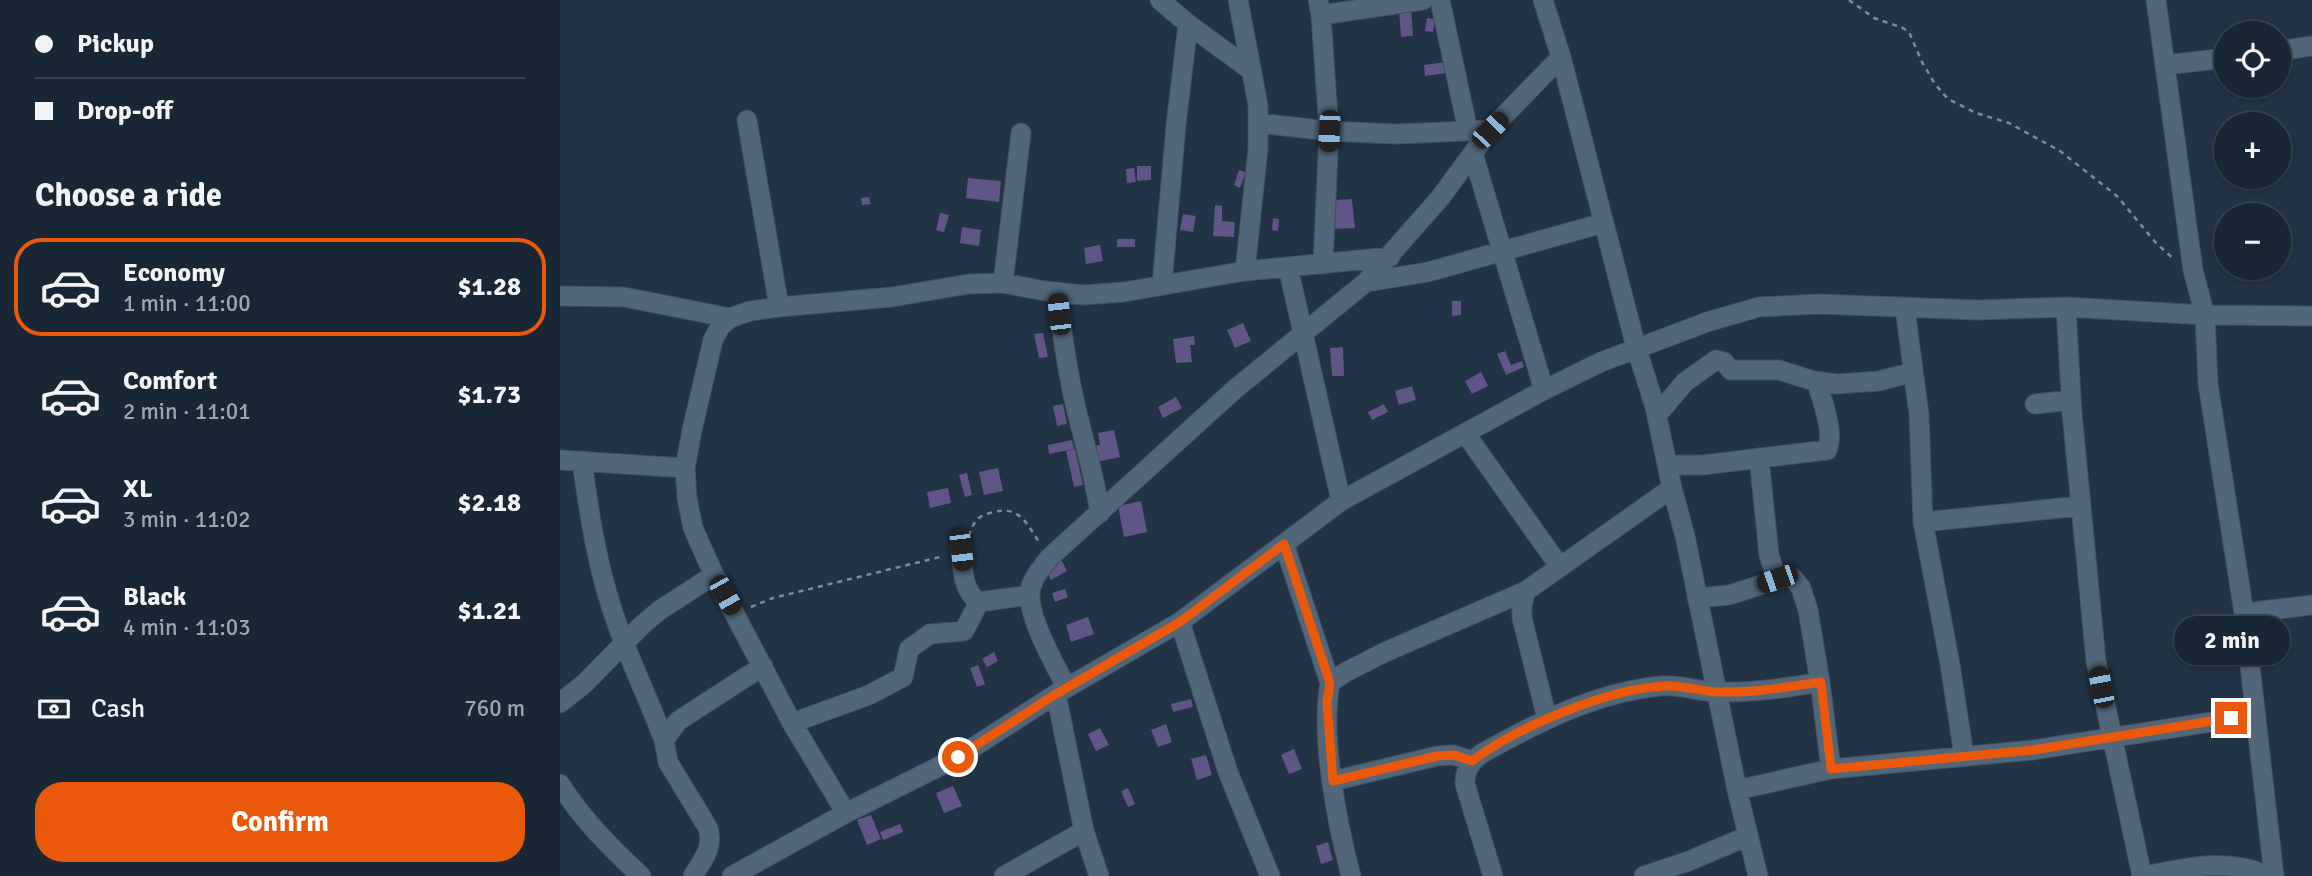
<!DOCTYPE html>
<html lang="en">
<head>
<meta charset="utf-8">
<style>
	:root { --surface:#192633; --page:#222e3b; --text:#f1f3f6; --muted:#9fa5ac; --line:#37434e; --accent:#ea580c }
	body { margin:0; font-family:Signika,sans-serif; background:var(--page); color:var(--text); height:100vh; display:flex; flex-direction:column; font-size:26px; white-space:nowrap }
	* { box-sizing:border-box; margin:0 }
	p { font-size:23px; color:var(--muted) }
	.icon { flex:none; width:38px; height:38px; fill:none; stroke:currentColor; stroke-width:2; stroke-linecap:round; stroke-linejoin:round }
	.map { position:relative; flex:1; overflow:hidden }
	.panel { display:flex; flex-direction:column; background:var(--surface); width:560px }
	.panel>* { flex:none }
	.banner { display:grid; align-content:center; height:154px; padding:0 35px; background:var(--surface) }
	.buttons { position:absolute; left:1654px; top:21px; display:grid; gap:14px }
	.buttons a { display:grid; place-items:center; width:77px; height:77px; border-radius:50%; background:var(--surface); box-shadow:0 2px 5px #0004,0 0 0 2px var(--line); font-size:35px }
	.end { position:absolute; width:32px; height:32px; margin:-16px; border:9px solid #ea580c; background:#fff; box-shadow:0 0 0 4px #fff }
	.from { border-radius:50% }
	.bubble { position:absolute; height:49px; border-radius:24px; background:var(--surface); box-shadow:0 2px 5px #0004,0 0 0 2px var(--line); font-size:23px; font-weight:700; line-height:49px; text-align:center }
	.car { position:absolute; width:21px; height:42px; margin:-21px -10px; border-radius:9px; box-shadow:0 0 5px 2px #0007; background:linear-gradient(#222 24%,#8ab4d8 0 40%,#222 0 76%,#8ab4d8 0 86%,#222 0) }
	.banner b { display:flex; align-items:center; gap:24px; height:66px; font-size:26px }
	.banner b+b { border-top:2px solid var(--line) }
	.banner i { width:18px; height:18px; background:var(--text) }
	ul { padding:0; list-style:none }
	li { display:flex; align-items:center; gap:21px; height:98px; margin:0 14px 10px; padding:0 21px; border:4px solid transparent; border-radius:28px }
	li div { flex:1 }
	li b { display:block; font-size:26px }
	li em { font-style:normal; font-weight:700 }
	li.active { border-color:var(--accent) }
	li>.icon { width:63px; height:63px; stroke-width:1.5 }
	h2 { padding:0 35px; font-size:32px; line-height:84px }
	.pay { display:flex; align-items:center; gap:18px; height:77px; padding:0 35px; font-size:26px }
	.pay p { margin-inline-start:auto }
	.button { display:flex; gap:14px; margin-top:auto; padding:14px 35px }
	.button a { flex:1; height:80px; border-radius:28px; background:var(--accent); color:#fff; font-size:28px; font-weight:700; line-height:80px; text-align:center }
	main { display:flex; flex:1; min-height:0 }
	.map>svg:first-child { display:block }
	.building { fill:#5f5586 }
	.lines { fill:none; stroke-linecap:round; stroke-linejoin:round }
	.minor-casing { stroke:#3f4f5e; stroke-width:21 }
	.path { stroke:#7d8c9a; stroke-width:2.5; stroke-dasharray:5 5; stroke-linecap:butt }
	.minor { stroke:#526679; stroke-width:19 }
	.route { stroke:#ea580c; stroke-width:9 }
</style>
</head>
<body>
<main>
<section class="panel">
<div class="banner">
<b><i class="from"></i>Pickup</b>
<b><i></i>Drop-off</b>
</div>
<h2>Choose a ride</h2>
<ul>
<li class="active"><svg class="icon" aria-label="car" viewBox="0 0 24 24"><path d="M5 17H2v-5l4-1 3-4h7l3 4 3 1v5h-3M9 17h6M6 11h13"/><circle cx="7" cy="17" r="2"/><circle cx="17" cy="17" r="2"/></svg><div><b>Economy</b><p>1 min · 11:00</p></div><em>$1.28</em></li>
<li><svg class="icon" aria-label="car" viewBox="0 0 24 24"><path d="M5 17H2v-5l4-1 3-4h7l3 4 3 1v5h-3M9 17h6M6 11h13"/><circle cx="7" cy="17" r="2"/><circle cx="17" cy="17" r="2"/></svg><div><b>Comfort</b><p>2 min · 11:01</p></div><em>$1.73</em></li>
<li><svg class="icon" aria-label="car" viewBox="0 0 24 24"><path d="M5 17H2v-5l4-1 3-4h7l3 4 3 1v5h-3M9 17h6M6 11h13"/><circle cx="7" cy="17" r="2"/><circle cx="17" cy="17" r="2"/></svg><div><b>XL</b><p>3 min · 11:02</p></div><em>$2.18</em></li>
<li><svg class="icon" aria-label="car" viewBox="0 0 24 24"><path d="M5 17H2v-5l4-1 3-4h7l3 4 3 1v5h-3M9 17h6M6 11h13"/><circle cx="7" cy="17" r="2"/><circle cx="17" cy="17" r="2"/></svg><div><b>Black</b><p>4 min · 11:03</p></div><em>$1.21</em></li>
</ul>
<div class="pay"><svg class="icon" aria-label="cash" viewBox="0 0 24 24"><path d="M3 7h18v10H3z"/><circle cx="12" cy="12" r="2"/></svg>Cash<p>760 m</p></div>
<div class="button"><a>Confirm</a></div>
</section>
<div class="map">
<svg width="1752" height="876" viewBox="0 0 1752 876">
	<rect width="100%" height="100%" fill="#213344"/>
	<path class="building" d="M 851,8 L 853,36 L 841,37 L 839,9 Z
		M 867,18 L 875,19 L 873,32 L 865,31 Z
		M 886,62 L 887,73 L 865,76 L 864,65 Z
		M 577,166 L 591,166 L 591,180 L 577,181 Z
		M 574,168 L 576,182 L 567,183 L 566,169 Z
		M 679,170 L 686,172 L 680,188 L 674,185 Z
		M 408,178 L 441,181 L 439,202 L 406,198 Z
		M 309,197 L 311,204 L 302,205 L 301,198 Z
		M 792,199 L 795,228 L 773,229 L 772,218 L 775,218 L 774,200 Z
		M 655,205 L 662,206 L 662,221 L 675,222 L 674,237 L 653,236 Z
		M 380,213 L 389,215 L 384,232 L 376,230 Z
		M 623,214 L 636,216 L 633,232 L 620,230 Z
		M 713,218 L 719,219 L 718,231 L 712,230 Z
		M 402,227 L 421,230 L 419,246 L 400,243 Z
		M 557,239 L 575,239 L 575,247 L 557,247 Z
		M 540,245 L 543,261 L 526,264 L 524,248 Z
		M 892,301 L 901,301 L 901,315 L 892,316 Z
		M 683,323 L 691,341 L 675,348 L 667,330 Z
		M 483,333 L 488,357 L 479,358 L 474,334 Z
		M 634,336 L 635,345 L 630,345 L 632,362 L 616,363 L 613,339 Z
		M 783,347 L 784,376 L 772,376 L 770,348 Z
		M 945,351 L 951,365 L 962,361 L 964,367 L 946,375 L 937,354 Z
		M 921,372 L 928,386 L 912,394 L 905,381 Z
		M 852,386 L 856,400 L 839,405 L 835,391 Z
		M 616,397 L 622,408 L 603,418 L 598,407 Z
		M 503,404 L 507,424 L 497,426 L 493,406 Z
		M 824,404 L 828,412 L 812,420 L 808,412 Z
		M 554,430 L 560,457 L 536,462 L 532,446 L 540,445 L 538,433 Z
		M 512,440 L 514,449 L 489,454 L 488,445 Z
		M 515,449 L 523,485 L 514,487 L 506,451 Z
		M 438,468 L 443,491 L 424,495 L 419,472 Z
		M 407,473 L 412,495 L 405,497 L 399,475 Z
		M 388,488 L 391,503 L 370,508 L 367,492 Z
		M 581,501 L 587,532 L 564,537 L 558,506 Z
		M 500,557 L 507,571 L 491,580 L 484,566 Z
		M 505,589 L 508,597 L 495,602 L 492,593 Z
		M 528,617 L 534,634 L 511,642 L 506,625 Z
		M 434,652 L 438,661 L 427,667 L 422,659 Z
		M 418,665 L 425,684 L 417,687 L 410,668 Z
		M 631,699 L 633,707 L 613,712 L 611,704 Z
		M 606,724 L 612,742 L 598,747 L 591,730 Z
		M 540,728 L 549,745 L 536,751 L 528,734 Z
		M 734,749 L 742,769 L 729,774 L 721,755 Z
		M 646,755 L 652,775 L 637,780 L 631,759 Z
		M 393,786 L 402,806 L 384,813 L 376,793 Z
		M 568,788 L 575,804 L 568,807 L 561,791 Z
		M 311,815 L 321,839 L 307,845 L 297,820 Z
		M 340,824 L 343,832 L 323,840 L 320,832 Z
		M 768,842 L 773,860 L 761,864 L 756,846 Z"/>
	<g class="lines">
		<g class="minor-casing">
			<path id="minor" d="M 600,0 L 628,24 L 692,71
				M 678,0 L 698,105 L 698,149 L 685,271
				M 758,0 L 761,15 L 769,131 L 763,264
				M 880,0 L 908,131
				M 983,0 L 1001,57 L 1076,347 L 1095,407 L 1112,488 L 1125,536 L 1177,790 L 1198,876
				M 1596,0 L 1633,270 L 1645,315 L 1648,384 L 1684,613 L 1714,876
				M 761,15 L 863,0
				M 1718,51 L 1752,46
				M 1605,65 L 1666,58
				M 187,120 L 219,307
				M 698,123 L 769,131 L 836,134 L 930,130
				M 913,154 L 984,390
				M 728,267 L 781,501
				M 806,282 L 868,272 L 1043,223
				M 443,283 L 461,133
				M 602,285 L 616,125 L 628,24
				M 497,292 C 501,327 506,361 513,395 C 522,435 534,473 540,513
				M 0,296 L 64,297 L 170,318
				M 1506,307 L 1512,413 L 1536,661 L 1582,876
				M 1345,308 L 1359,415 L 1363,522 L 1390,664 L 1404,756
				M 1475,404 L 1511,400
				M 1097,415 L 1125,382 L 1156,360 L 1164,362 L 1171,370 L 1219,370 L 1254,381 L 1277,384 L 1319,381 L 1353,372
				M 905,433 L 1000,567
				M 1199,458 L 1209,555 L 1217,579
				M 0,460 L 125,468
				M 22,461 C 28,504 34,547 46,589 C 60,641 85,690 104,740
				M 1107,465 L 1143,465 L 1267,450 C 1275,434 1262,398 1256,381
				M 1363,522 L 1520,506
				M 724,544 L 770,683
				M 401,550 C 403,569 402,591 419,602 L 469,595
				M 966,591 L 962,605 L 962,618 L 987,719
				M 1137,598 L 1169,595 L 1226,577 L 1233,578 L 1241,588 L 1248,610 L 1260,682 L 1271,769
				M 1684,613 L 1752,605
				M 620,622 L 668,772 L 710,876
				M 507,688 C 495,665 470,621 470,596 C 469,581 481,569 489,558 L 674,390 L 806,282 L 880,198 L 930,130 L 1001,57
				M 496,694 L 524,831 L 539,876
				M 0,703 L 24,684 L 82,625 L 100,610 L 154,575
				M 232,723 L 309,695 L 343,677 L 349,649 L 370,634 L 404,631 L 419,602
				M 773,781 L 877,756 L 894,755 L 912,761
				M 0,784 C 22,819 51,848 81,876
				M 1177,790 L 1271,769 L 1473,750 L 1696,715
				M 286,813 L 232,723 L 154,575 L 133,528 L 127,498 L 125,468 L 132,430 L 153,340 L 160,327 L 170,318 L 190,311 L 219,307 L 332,297 L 409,284 L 443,283 L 485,291 L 523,295 L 564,292 L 685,271 L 830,257
				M 133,876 C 143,859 154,848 148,828 L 108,762 L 104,740 L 118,721 L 203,666
				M 172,876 L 286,813 L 398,757 L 496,694 L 620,622 L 781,501 L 984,390 L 1041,362 L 1147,322 L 1199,307 L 1259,304 L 1418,310 L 1506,307 L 1645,315 L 1752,316
				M 444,876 L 524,831
				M 791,876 C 777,823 760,737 770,683 L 784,673 L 823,653 L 966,591 L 1112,488
				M 933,876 L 905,784 C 905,769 910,763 921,754 C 976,723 1036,692 1101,686 C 1121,684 1139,692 1159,692 C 1193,693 1227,688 1260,682
				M 1084,876 L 1129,861 L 1188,836
				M 1585,876 C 1626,868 1668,857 1708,876"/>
		</g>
		<path class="path" d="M 1289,0 L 1314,18 L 1343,28 L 1349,32 L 1362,62 L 1375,84 L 1388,99 L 1416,113 L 1449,123 L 1500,151 L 1557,196 L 1596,243 L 1615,260
			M 409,536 C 413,523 417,516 430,513 C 460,504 466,523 481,545
			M 191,607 L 213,598 L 384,556"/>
		<use href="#minor" class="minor"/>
	</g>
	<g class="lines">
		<path class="route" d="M 398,757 L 496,694 L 620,622 L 724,544 L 770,683 L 767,703 L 773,781 L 877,756 L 894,755 L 912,761 C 957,727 1049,688 1106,686 C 1124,685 1141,692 1159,692 C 1193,693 1227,687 1261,682 L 1271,769 L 1473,750 L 1671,718"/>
	</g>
</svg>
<div class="buttons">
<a><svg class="icon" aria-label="locate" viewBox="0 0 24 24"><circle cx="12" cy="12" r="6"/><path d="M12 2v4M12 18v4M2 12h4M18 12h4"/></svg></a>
<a>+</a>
<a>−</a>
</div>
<i class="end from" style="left:398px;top:757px"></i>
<i class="end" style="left:1671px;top:718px"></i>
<div class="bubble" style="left:1614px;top:616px;width:116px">2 min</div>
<i class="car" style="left:930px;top:130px;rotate:44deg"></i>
<i class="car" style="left:769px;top:131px;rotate:183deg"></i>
<i class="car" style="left:499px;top:314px;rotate:354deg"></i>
<i class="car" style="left:401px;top:550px;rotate:173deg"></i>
<i class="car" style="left:1217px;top:579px;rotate:251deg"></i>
<i class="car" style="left:165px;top:595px;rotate:151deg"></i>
<i class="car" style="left:1541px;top:687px;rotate:349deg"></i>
</div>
</main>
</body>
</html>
